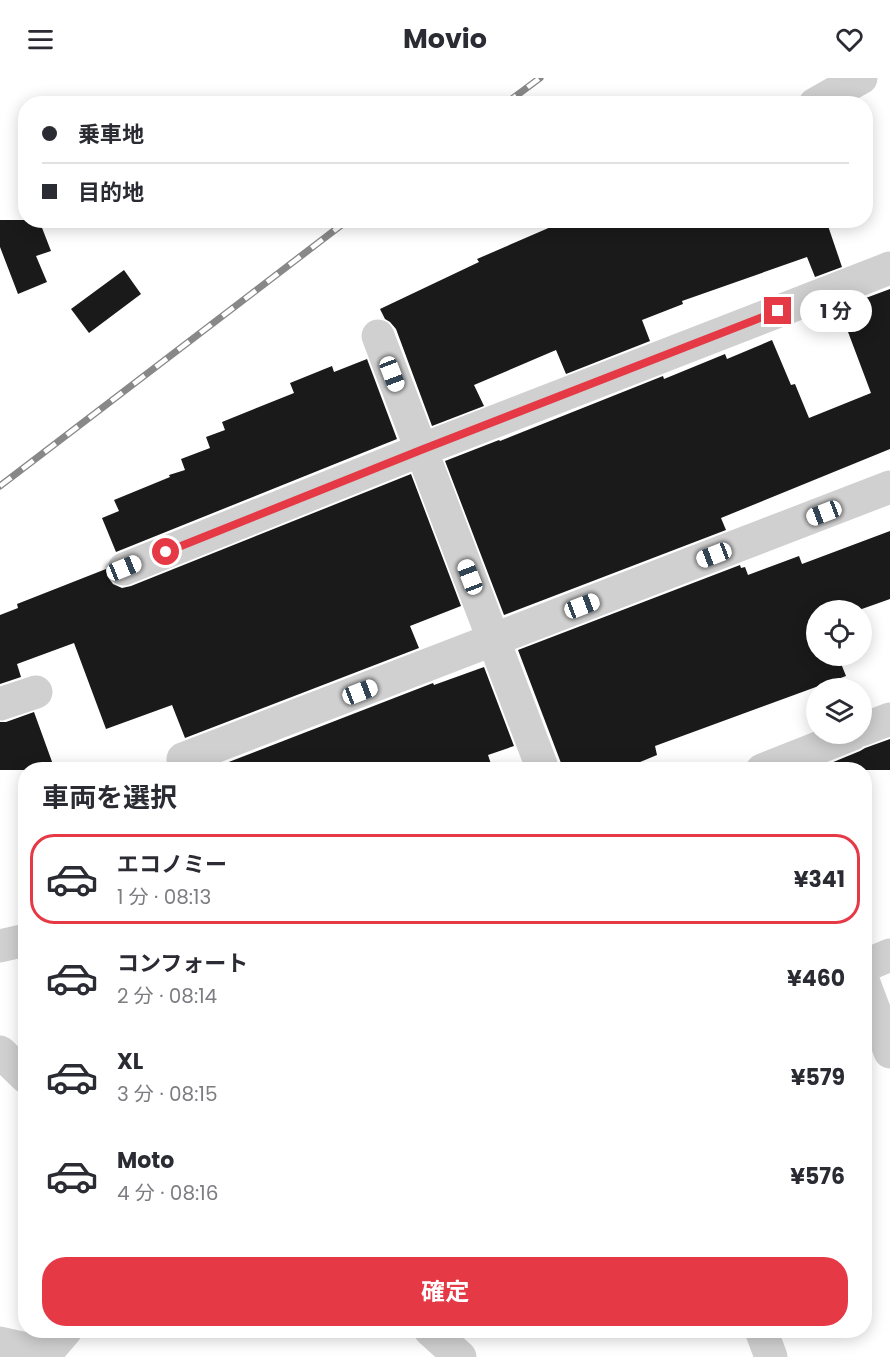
<!DOCTYPE html>
<html lang="ja">
<head>
<meta charset="utf-8">
<style>
	:root { --surface:#fff; --page:#f7f7f7; --text:#2b2b33; --muted:#7c7c81; --line:#e1e1e2; --accent:#e63946 }
	body { margin:0; font-family:Poppins,"Noto Sans JP",sans-serif; background:var(--page); color:var(--text); height:100vh; display:flex; flex-direction:column; font-size:22px; white-space:nowrap }
	* { box-sizing:border-box; margin:0 }
	p { font-size:20px; color:var(--muted) }
	.icon { flex:none; width:33px; height:33px; fill:none; stroke:currentColor; stroke-width:2; stroke-linecap:round; stroke-linejoin:round }
	.map { position:relative; flex:1; overflow:hidden }
	.panel { position:absolute; left:18px; top:684px; width:854px; height:576px; display:flex; flex-direction:column; background:var(--surface); border-radius:24px; box-shadow:0 3px 15px #0003 }
	.panel>* { flex:none }
	.banner { position:absolute; left:18px; top:18px; width:855px; height:132px; border-radius:24px; box-shadow:0 3px 15px #0003; display:grid; align-content:center; height:132px; padding:0 24px; background:var(--surface) }
	.tools { position:absolute; left:806px; top:522px; display:grid; gap:12px }
	.tools a { display:grid; place-items:center; width:66px; height:66px; border-radius:50%; background:var(--surface); box-shadow:0 3px 15px #0003; font-size:30px }
	.end { position:absolute; width:27px; height:27px; margin:-14px; border:8px solid #e63946; background:#fff; box-shadow:0 0 0 3px #fff }
	.from { border-radius:50% }
	.bubble { position:absolute; height:42px; border-radius:21px; background:var(--surface); box-shadow:0 3px 15px #0003; font-size:20px; font-weight:700; line-height:42px; text-align:center }
	.car { position:absolute; width:18px; height:36px; margin:-18px -9px; border-radius:8px; box-shadow:0 0 4px 2px #0007; background:linear-gradient(#fff 24%,#345 0 40%,#fff 0 76%,#345 0 86%,#fff 0) }
	.banner b { display:flex; align-items:center; gap:21px; height:57px; font-size:22px }
	.banner b+b { border-top:2px solid var(--line) }
	.banner i { width:15px; height:15px; background:var(--text) }
	ul { padding:0; list-style:none }
	li { display:flex; align-items:center; gap:18px; height:90px; margin:0 12px 9px; padding:0 12px; border:3px solid transparent; border-radius:24px }
	li div { flex:1 }
	li b { display:block; font-size:22px }
	li em { font-style:normal; font-weight:700 }
	li.on { border-color:var(--accent) }
	li>.icon { width:54px; height:54px; stroke-width:1.5 }
	h2 { padding:0 24px; font-size:27px; line-height:72px }
	.cta { display:flex; gap:12px; margin-top:auto; padding:12px 24px }
	.cta a { flex:1; height:69px; border-radius:24px; background:var(--accent); color:#fff; font-size:24px; font-weight:700; line-height:69px; text-align:center }
	header { display:flex; justify-content:space-between; align-items:center; height:78px; padding:0 24px; background:var(--surface); font-size:27px; font-weight:700 }
	.map>svg:first-child { display:block }
	.building { fill:#1a1a1a }
	.lines { fill:none; stroke-linecap:round; stroke-linejoin:round }
	.minor { stroke:#d0d0d0; stroke-width:33 }
	.rail-casing { stroke:#888; stroke-width:7 }
	.rail { stroke:#fff; stroke-width:4.5; stroke-dasharray:14; stroke-linecap:butt }
	.route { stroke:#e63946; stroke-width:8 }
</style>
</head>
<body>
<header><svg class="icon" aria-label="menu" viewBox="0 0 24 24"><path d="M4 6h16M4 12h16M4 18h16"/></svg>Movio<svg class="icon" aria-label="heart" viewBox="0 0 24 24"><path d="M12 20l-8-8c-3-5 5-10 8-4 3-6 11-1 8 4z"/></svg></header>
<div class="map">
<svg width="890" height="1279" viewBox="0 0 890 1279">
	<rect width="100%" height="100%" fill="#fff"/>
	<path class="building" d="M 0,142 L 39,142 L 51,173 L 36,178 L 47,204 L 18,216 L 0,169 Z
		M 567,142 L 826,142 L 842,189 L 815,199 L 807,179 L 682,223 L 683,226 L 642,242 L 650,263 L 566,296 L 556,272 L 474,307 L 484,328 L 432,348 L 396,251 L 390,244 L 385,241 L 380,231 L 479,184 L 477,181 Z
		M 124,192 L 141,216 L 89,255 L 71,231 Z
		M 890,211 L 890,371 L 721,440 L 726,452 L 504,537 L 445,383 L 499,362 L 500,363 L 663,298 L 664,301 L 725,276 L 727,281 L 772,262 L 791,307 L 795,306 L 809,340 L 871,315 L 839,230 Z
		M 367,281 L 397,361 L 116,474 L 102,440 L 119,433 L 114,422 L 170,399 L 169,397 L 185,392 L 181,381 L 210,370 L 206,359 L 225,352 L 222,344 L 294,315 L 290,305 L 332,288 L 334,294 Z
		M 411,396 L 461,528 L 410,548 L 419,570 L 185,660 L 172,627 L 106,651 L 74,565 L 17,586 L 21,599 L 0,606 L 0,537 L 18,530 L 17,526 L 106,491 L 107,498 L 113,506 L 122,510 L 131,508 Z
		M 890,453 L 890,521 L 859,532 L 816,532 L 816,578 L 838,578 L 846,598 L 655,668 L 657,677 L 621,692 L 561,692 L 561,685 L 518,572 L 740,487 L 741,490 L 745,489 L 748,497 L 799,478 L 802,486 Z
		M 484,589 L 514,668 L 488,677 L 493,692 L 208,692 L 433,605 L 434,607 Z
		M 34,634 L 55,692 L 0,692 L 0,644 L 6,644 Z
		M 890,661 L 890,692 L 814,692 L 860,673 L 865,670 Z"/>
	<g class="lines">
		<path class="minor" d="M 815,26 L 861,0
			M 378,258 L 543,692
			M 124,491 L 421,372 L 890,190
			M 0,626 L 36,614
			M 861,652 L 890,641
			M 186,692 L 183,681 L 890,409
			M 762,692 L 853,656
			M 0,868 L 26,862
			M 864,888 L 890,877
			M 864,905 L 890,974
			M 0,974 L 26,999
			M 430,1252 L 460,1279
			M 761,1252 L 771,1279
			M 0,1265 L 45,1275
			M 43,1279 L 66,1252"/>
		<g class="rail-casing">
			<path id="rail" d="M 505,26 L 540,0
				M 0,408 L 348,142"/>
		</g>
		<use href="#rail" class="rail"/>
	</g>
	<g class="lines">
		<path class="route" d="M 166,474 L 421,372 L 778,233"/>
	</g>
</svg>
<div class="tools">
<a><svg class="icon" aria-label="locate" viewBox="0 0 24 24"><circle cx="12" cy="12" r="6"/><path d="M12 2v4M12 18v4M2 12h4M18 12h4"/></svg></a>
<a><svg class="icon" aria-label="layers" viewBox="0 0 24 24"><path d="M12 4l9 5-9 5-9-5zM3 14l9 5 9-5"/></svg></a>
</div>
<i class="end from" style="left:166px;top:474px"></i>
<i class="end" style="left:778px;top:233px"></i>
<div class="bubble" style="left:800px;top:212px;width:72px">1 分</div>
<i class="car" style="left:392px;top:296px;rotate:159deg"></i>
<i class="car" style="left:824px;top:435px;rotate:249deg"></i>
<i class="car" style="left:714px;top:477px;rotate:249deg"></i>
<i class="car" style="left:124px;top:490px;rotate:68deg"></i>
<i class="car" style="left:470px;top:499px;rotate:339deg"></i>
<i class="car" style="left:582px;top:528px;rotate:69deg"></i>
<i class="car" style="left:360px;top:614px;rotate:69deg"></i>
<div class="banner">
<b><i class="from"></i>乗車地</b>
<b><i></i>目的地</b>
</div>
<section class="panel">
<h2>車両を選択</h2>
<ul>
<li class="on"><svg class="icon" aria-label="car" viewBox="0 0 24 24"><path d="M5 17H2v-5l4-1 3-4h7l3 4 3 1v5h-3M9 17h6M6 11h13"/><circle cx="7" cy="17" r="2"/><circle cx="17" cy="17" r="2"/></svg><div><b>エコノミー</b><p>1 分 · 08:13</p></div><em>¥341</em></li>
<li><svg class="icon" aria-label="car" viewBox="0 0 24 24"><path d="M5 17H2v-5l4-1 3-4h7l3 4 3 1v5h-3M9 17h6M6 11h13"/><circle cx="7" cy="17" r="2"/><circle cx="17" cy="17" r="2"/></svg><div><b>コンフォート</b><p>2 分 · 08:14</p></div><em>¥460</em></li>
<li><svg class="icon" aria-label="car" viewBox="0 0 24 24"><path d="M5 17H2v-5l4-1 3-4h7l3 4 3 1v5h-3M9 17h6M6 11h13"/><circle cx="7" cy="17" r="2"/><circle cx="17" cy="17" r="2"/></svg><div><b>XL</b><p>3 分 · 08:15</p></div><em>¥579</em></li>
<li><svg class="icon" aria-label="car" viewBox="0 0 24 24"><path d="M5 17H2v-5l4-1 3-4h7l3 4 3 1v5h-3M9 17h6M6 11h13"/><circle cx="7" cy="17" r="2"/><circle cx="17" cy="17" r="2"/></svg><div><b>Moto</b><p>4 分 · 08:16</p></div><em>¥576</em></li>
</ul>
<div class="cta"><a>確定</a></div>
</section>
</div>
</body>
</html>
